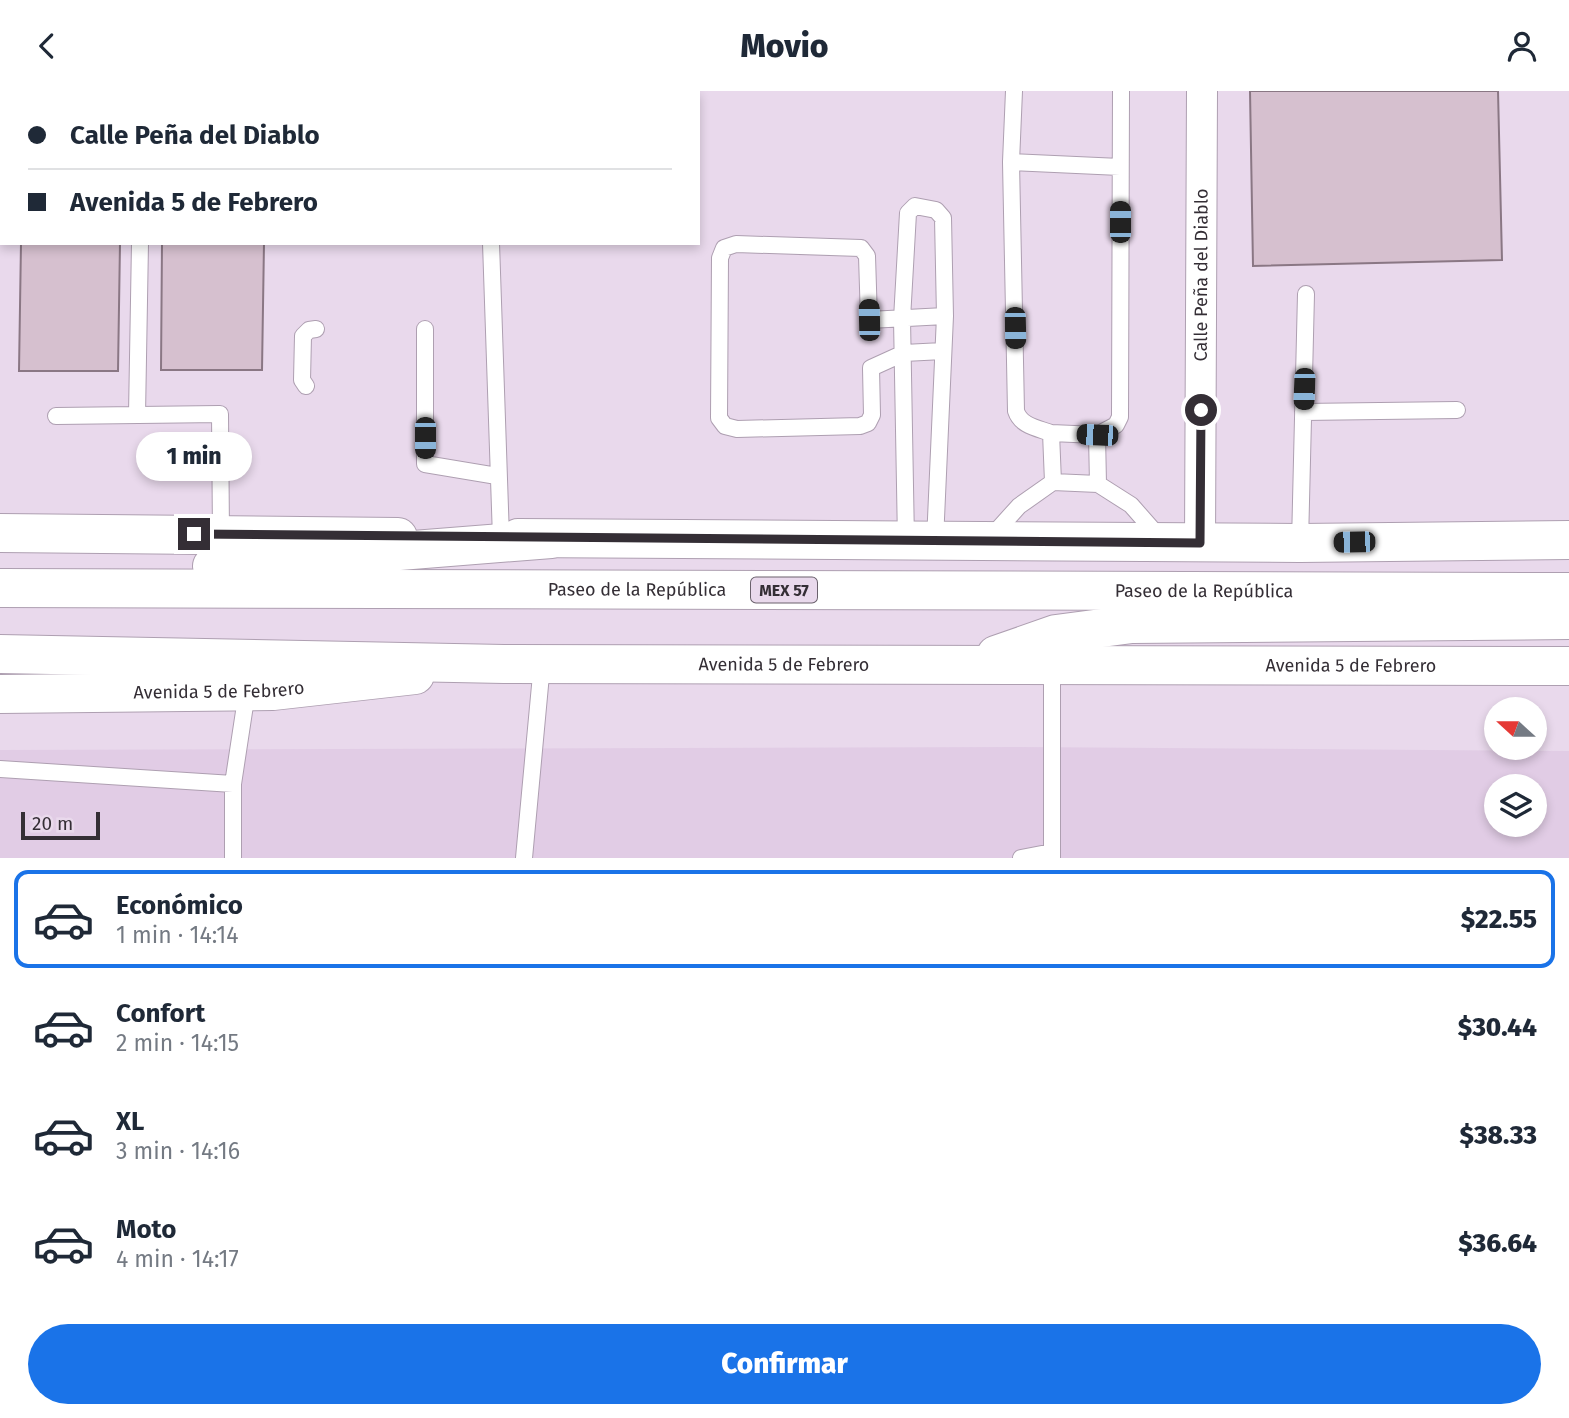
<!DOCTYPE html>
<html lang="es">
<head>
<meta charset="utf-8">
<style>
	:root { --surface:#fff; --page:#f6f6f7; --text:#1f2937; --muted:#747a83; --line:#e0e1e3; --accent:#1a73e8 }
	body { margin:0; font-family:"Fira Sans",sans-serif; background:var(--page); color:var(--text); height:100vh; display:flex; flex-direction:column; font-size:26px; white-space:nowrap }
	* { box-sizing:border-box; margin:0 }
	p { font-size:23px; color:var(--muted) }
	.icon { flex:none; width:38px; height:38px; fill:none; stroke:currentColor; stroke-width:2; stroke-linecap:round; stroke-linejoin:round }
	.map { position:relative; height:767px; overflow:hidden }
	.side { display:flex; flex-direction:column; background:var(--surface); flex:1 }
	.side>* { flex:none }
	.hud { position:absolute; left:0px; top:0px; width:700px; height:154px; box-shadow:0 4px 10px #0003; display:grid; align-content:center; height:154px; padding:0 28px; background:var(--surface) }
	.needle { width:46px; rotate:291deg }
	.fabs { position:absolute; left:1484px; top:606px; display:grid; gap:14px }
	.fabs a { display:grid; place-items:center; width:63px; height:63px; border-radius:50%; background:var(--surface); box-shadow:0 4px 10px #0003; font-size:35px }
	.scale { position:absolute; left:21px; bottom:18px; width:79px; box-sizing:border-box; padding-left:7px; border:4px solid #342e35; border-top:0; font-size:19px; line-height:24px; white-space:nowrap; color:#342e35; -webkit-text-stroke:5px #e9d9ec; paint-order:stroke }
	.end { position:absolute; width:32px; height:32px; margin:-16px; border:9px solid #342e35; background:#fff; box-shadow:0 0 0 4px #fff }
	.from { border-radius:50% }
	.bubble { position:absolute; height:49px; border-radius:24px; background:var(--surface); box-shadow:0 4px 10px #0003; font-size:23px; font-weight:800; line-height:49px; text-align:center }
	.car { position:absolute; width:21px; height:42px; margin:-21px -10px; border-radius:9px; box-shadow:0 0 5px 2px #0007; background:linear-gradient(#222 24%,#8ab4d8 0 40%,#222 0 76%,#8ab4d8 0 86%,#222 0) }
	.hud b { display:flex; align-items:center; gap:24px; height:66px; font-size:26px }
	.hud b+b { border-top:2px solid var(--line) }
	.hud i { width:18px; height:18px; background:var(--text) }
	ul { padding:12px 0 0; list-style:none }
	li { display:flex; align-items:center; gap:21px; height:98px; margin:0 14px 10px; padding:0 14px; border:4px solid transparent; border-radius:14px }
	li div { flex:1 }
	li b { display:block; font-size:26px }
	li em { font-style:normal; font-weight:800 }
	li.active { border-color:var(--accent) }
	li>.icon { width:63px; height:63px; stroke-width:1.5 }
	.primary-button { display:flex; gap:14px; margin-top:auto; padding:14px 28px }
	.primary-button a { flex:1; height:80px; border-radius:42px; background:var(--accent); color:#fff; font-size:28px; font-weight:800; line-height:80px; text-align:center }
	header { display:flex; justify-content:space-between; align-items:center; height:91px; padding:0 28px; background:var(--surface); font-size:32px; font-weight:800 }
	.map>svg:first-child { display:block }
	.built { fill:#e1cce5; fill-rule:evenodd }
	.building { fill:#d6c0cf; stroke:#8a7784; stroke-width:2 }
	.lines { fill:none; stroke-linecap:round; stroke-linejoin:round }
	.lane-casing { stroke:#ae9fb1; stroke-width:18 }
	.street-casing { stroke:#ae9fb1; stroke-width:32 }
	.secondary-casing { stroke:#ae9fb1; stroke-width:40 }
	.highway-casing { stroke:#ae9fb1; stroke-width:40 }
	.lane { stroke:#fff; stroke-width:16 }
	.street { stroke:#fff; stroke-width:30 }
	.secondary { stroke:#fff; stroke-width:38 }
	.highway { stroke:#fff; stroke-width:38 }
	.route { stroke:#342e35; stroke-width:9 }
	.labels { text-anchor:middle; stroke-width:5; stroke-linejoin:round; paint-order:stroke }
	.shield { fill:#e9d9ec; stroke:#6a616c; stroke-width:2 }
	.shield-label { font-size:16px; font-weight:bold; fill:#342e35 }
	.street-label { font-size:18px; fill:#342e35; stroke:#e9d9ec }
</style>
</head>
<body>
<header><svg class="icon" aria-label="back" viewBox="0 0 24 24"><path d="M15 5l-7 7 7 7"/></svg>Movio<svg class="icon" aria-label="person" viewBox="0 0 24 24"><circle cx="12" cy="8" r="4"/><path d="M4 21q1-7 8-7t8 7"/></svg></header>
<div class="map">
<svg width="1569" height="767" viewBox="0 0 1569 767">
	<rect width="100%" height="100%" fill="#e9d9ec"/>
	<path class="built" d="M 1017,656 L 1569,660 L 1569,767 L 0,767 L 0,659 ZM 1496,695 L 1535,695 L 1535,733 L 1496,733 Z"/>
	<path class="building" d="M 23,0 L 122,0 L 23,2 Z
		M 164,0 L 266,0 L 164,2 Z
		M 1250,0 L 1498,0 L 1502,169 L 1253,175 Z
		M 21,152 L 120,152 L 118,280 L 19,280 Z
		M 162,152 L 264,152 L 262,279 L 161,279 Z"/>
	<g class="lines">
		<g class="lane-casing">
			<path id="lane" d="M 482,0 L 486,2
				M 1014,0 L 1011,71 L 1016,320 C 1021,335 1037,337 1051,342 L 1053,391
				M 142,2 L 142,0
				M 1011,71 L 1120,76
				M 491,152 L 501,447
				M 425,238 L 425,373 L 497,385
				M 943,260 L 904,262 L 871,277 L 872,324 L 868,332 L 860,335 L 737,338 L 725,335 L 719,327 L 720,167 L 724,157 L 736,153 L 861,157 L 867,165 L 869,229 L 945,225
				M 306,295 L 302,289 L 303,245 L 309,239 L 316,238
				M 1303,321 L 1457,319
				M 137,324 L 140,152
				M 56,325 L 220,323 L 221,444
				M 1051,342 L 1097,344
				M 1098,393 L 1097,344 L 1116,334 L 1120,326 L 1121,0
				M 991,446 L 1019,415 L 1053,391 L 1098,393 L 1131,414 L 1160,447
				M 906,450 L 902,228 L 908,122 L 915,115 L 936,119 L 943,127 L 945,225 L 935,450
				M 1300,452 L 1306,203
				M 0,678 L 233,693 L 247,601
				M 233,693 L 233,767
				M 524,767 L 542,573
				M 1021,767 L 1052,761
				M 1052,767 L 1052,574"/>
		</g>
		<g class="street-casing">
			<g id="street">
				<path id="s1" d="M 1200,452 L 1202,0"/>
			</g>
		</g>
		<g class="secondary-casing">
			<g id="secondary">
				<path d="M 0,442 L 398,446"/>
				<path d="M 518,447 L 1300,452 L 1569,449"/>
				<path id="s2" d="M 0,603 L 273,600 L 415,584"/>
			</g>
		</g>
		<g class="highway-casing">
			<g id="highway">
				<path d="M 212,475 L 551,448"/>
				<path id="s3" d="M 0,497 L 1569,501"/>
				<path id="s4" d="M 0,563 L 504,573 L 1569,575"/>
				<path d="M 996,564 L 1056,543 L 1132,533 L 1569,529"/>
			</g>
		</g>
		<use href="#lane" class="lane"/>
		<use href="#street" class="street"/>
		<use href="#secondary" class="secondary"/>
		<use href="#highway" class="highway"/>
	</g>
	<g class="lines">
		<path class="route" d="M 194,443 L 1200,452 L 1201,319"/>
	</g>
	<g class="labels">
		<rect class="shield" x="751" y="486.5" width="66" height="25" rx="5"/>
		<g class="shield-label">
			<text x="784" y="505">MEX 57</text>
		</g>
		<g class="street-label">
			<text dy="6" stroke="none"><textPath href="#s1" startOffset="268">Calle Peña del Diablo</textPath></text>
			<text dy="6" stroke="none"><textPath href="#s3" startOffset="637">Paseo de la República</textPath></text>
			<text dy="6" stroke="none"><textPath href="#s3" startOffset="1204">Paseo de la República</textPath></text>
			<text dy="6" stroke="none"><textPath href="#s4" startOffset="784">Avenida 5 de Febrero</textPath></text>
			<text dy="6" stroke="none"><textPath href="#s4" startOffset="1351">Avenida 5 de Febrero</textPath></text>
			<text dy="6" stroke="none"><textPath href="#s2" startOffset="219">Avenida 5 de Febrero</textPath></text>
		</g>
	</g>
</svg>
<div class="fabs">
<a><svg class="needle" viewBox="-14 -14 28 28"><path d="M0-13l5 13h-10z" fill="#e53935"/><path d="M0 13l5-13h-10z" fill="#747a83"/></svg></a>
<a><svg class="icon" aria-label="layers" viewBox="0 0 24 24"><path d="M12 4l9 5-9 5-9-5zM3 14l9 5 9-5"/></svg></a>
</div>
<div class="scale">20 m</div>
<i class="end from" style="left:1201px;top:319px"></i>
<i class="end" style="left:194px;top:443px"></i>
<div class="bubble" style="left:136px;top:341px;width:116px">1 min</div>
<i class="car" style="left:1120px;top:131px;rotate:0deg"></i>
<i class="car" style="left:869px;top:229px;rotate:359deg"></i>
<i class="car" style="left:1015px;top:237px;rotate:179deg"></i>
<i class="car" style="left:1304px;top:298px;rotate:182deg"></i>
<i class="car" style="left:1097px;top:344px;rotate:272deg"></i>
<i class="car" style="left:425px;top:347px;rotate:180deg"></i>
<i class="car" style="left:1354px;top:451px;rotate:269deg"></i>
<div class="hud">
<b><i class="from"></i>Calle Peña del Diablo</b>
<b><i></i>Avenida 5 de Febrero</b>
</div>
</div>
<section class="side">
<ul>
<li class="active"><svg class="icon" aria-label="car" viewBox="0 0 24 24"><path d="M5 17H2v-5l4-1 3-4h7l3 4 3 1v5h-3M9 17h6M6 11h13"/><circle cx="7" cy="17" r="2"/><circle cx="17" cy="17" r="2"/></svg><div><b>Económico</b><p>1 min · 14:14</p></div><em>$22.55</em></li>
<li><svg class="icon" aria-label="car" viewBox="0 0 24 24"><path d="M5 17H2v-5l4-1 3-4h7l3 4 3 1v5h-3M9 17h6M6 11h13"/><circle cx="7" cy="17" r="2"/><circle cx="17" cy="17" r="2"/></svg><div><b>Confort</b><p>2 min · 14:15</p></div><em>$30.44</em></li>
<li><svg class="icon" aria-label="car" viewBox="0 0 24 24"><path d="M5 17H2v-5l4-1 3-4h7l3 4 3 1v5h-3M9 17h6M6 11h13"/><circle cx="7" cy="17" r="2"/><circle cx="17" cy="17" r="2"/></svg><div><b>XL</b><p>3 min · 14:16</p></div><em>$38.33</em></li>
<li><svg class="icon" aria-label="car" viewBox="0 0 24 24"><path d="M5 17H2v-5l4-1 3-4h7l3 4 3 1v5h-3M9 17h6M6 11h13"/><circle cx="7" cy="17" r="2"/><circle cx="17" cy="17" r="2"/></svg><div><b>Moto</b><p>4 min · 14:17</p></div><em>$36.64</em></li>
</ul>
<div class="primary-button"><a>Confirmar</a></div>
</section>
</body>
</html>
